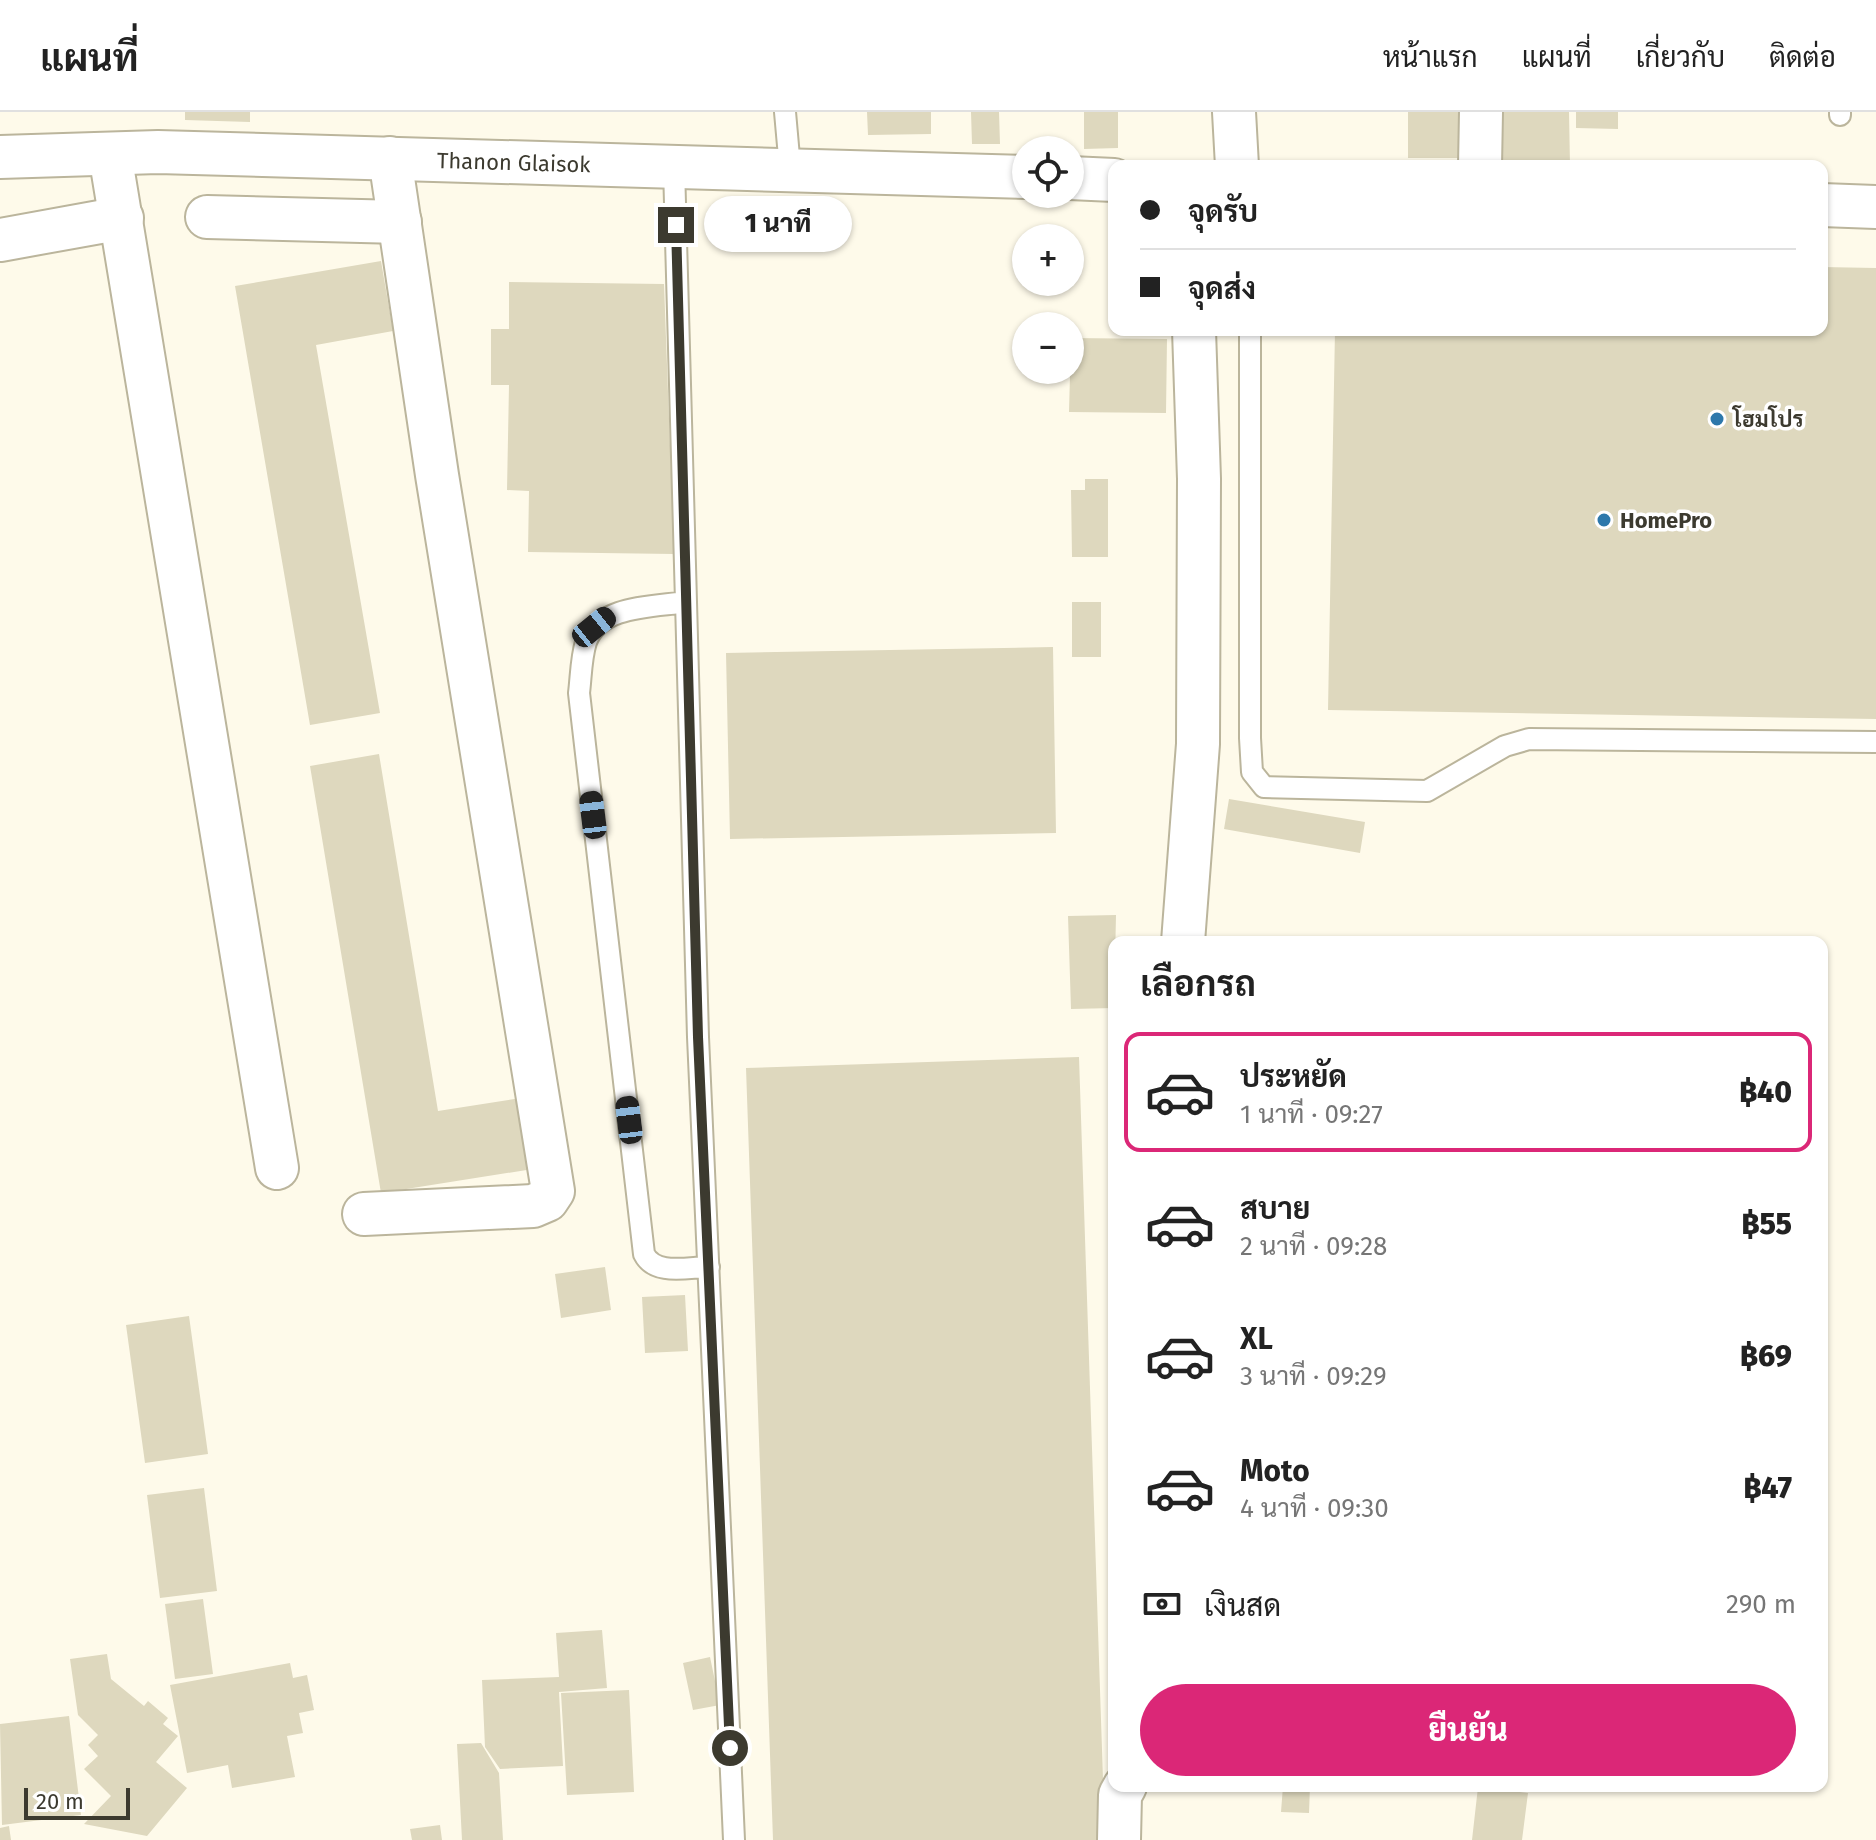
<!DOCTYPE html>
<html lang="th">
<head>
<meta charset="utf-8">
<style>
	:root { --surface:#fff; --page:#f6f6f6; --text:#222; --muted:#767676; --line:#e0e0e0; --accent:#db2777 }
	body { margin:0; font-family:"Fira Sans",Sarabun,sans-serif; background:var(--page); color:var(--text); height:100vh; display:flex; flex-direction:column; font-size:30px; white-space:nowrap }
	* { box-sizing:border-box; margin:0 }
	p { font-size:26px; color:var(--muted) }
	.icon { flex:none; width:44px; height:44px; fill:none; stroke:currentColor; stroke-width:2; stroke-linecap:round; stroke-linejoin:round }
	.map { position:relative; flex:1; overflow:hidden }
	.panel { position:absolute; left:1108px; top:824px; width:720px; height:856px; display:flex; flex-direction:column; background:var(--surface); border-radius:16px; box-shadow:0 2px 6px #0004 }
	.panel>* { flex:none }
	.top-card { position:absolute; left:1108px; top:48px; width:720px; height:176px; border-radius:16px; box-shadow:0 2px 6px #0004; display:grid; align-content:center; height:176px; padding:0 32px; background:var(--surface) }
	.buttons { position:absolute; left:1012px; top:24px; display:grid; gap:16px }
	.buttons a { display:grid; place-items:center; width:72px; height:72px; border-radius:50%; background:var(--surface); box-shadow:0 2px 6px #0004; font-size:40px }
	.scale { position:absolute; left:24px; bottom:20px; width:106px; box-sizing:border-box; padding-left:8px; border:4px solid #3c3a2f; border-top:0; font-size:22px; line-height:28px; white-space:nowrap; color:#3c3a2f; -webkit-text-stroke:6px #fff; paint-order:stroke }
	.end { position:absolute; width:36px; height:36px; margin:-18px; border:10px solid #3c3a2f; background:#fff; box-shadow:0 0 0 4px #fff }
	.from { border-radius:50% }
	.bubble { position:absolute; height:56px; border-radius:28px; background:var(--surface); box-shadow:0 2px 6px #0004; font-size:26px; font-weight:800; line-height:56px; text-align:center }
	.car { position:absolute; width:24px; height:48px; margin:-24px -12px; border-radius:10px; box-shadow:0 0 6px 2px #0007; background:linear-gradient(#222 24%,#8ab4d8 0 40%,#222 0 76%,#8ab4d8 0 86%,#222 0) }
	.top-card b { display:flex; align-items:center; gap:28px; height:76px; font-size:30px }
	.top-card b+b { border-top:2px solid var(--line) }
	.top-card i { width:20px; height:20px; background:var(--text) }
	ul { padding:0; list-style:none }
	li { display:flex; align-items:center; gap:24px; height:120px; margin:0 16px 12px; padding:0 16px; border:4px solid transparent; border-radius:16px }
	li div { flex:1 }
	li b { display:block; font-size:30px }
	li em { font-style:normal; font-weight:800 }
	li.active { border-color:var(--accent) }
	li>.icon { width:72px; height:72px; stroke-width:1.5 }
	h2 { padding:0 32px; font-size:36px; line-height:96px }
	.pay { display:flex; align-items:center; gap:20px; height:88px; padding:0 32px; font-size:30px }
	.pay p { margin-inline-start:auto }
	.cta { display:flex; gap:16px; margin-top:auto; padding:16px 32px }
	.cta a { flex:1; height:92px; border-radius:48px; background:var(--accent); color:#fff; font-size:32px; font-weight:800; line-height:92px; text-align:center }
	header { display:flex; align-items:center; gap:48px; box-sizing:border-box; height:112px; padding:0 40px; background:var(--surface); border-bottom:2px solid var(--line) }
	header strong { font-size:38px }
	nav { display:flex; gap:44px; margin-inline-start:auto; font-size:28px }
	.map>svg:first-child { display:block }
	.building { fill:#ded8be }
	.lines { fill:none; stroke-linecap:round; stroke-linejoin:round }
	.lane-casing { stroke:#bbb59c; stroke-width:24 }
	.street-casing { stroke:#bbb59c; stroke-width:46 }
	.lane { stroke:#fff; stroke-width:20 }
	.street { stroke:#fff; stroke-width:42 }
	.route { stroke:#3c3a2f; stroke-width:10 }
	.poi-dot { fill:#2d78ab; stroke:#fff; stroke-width:3 }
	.labels { text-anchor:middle; stroke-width:7; stroke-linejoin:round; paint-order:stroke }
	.street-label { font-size:22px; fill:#3c3a2f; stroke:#fff }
	.poi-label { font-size:22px; font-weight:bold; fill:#3c3a2f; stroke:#fff; text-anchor:start }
</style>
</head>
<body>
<header>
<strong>แผนที่</strong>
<nav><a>หน้าแรก</a><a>แผนที่</a><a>เกี่ยวกับ</a><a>ติดต่อ</a></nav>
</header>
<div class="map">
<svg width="1876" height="1728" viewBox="0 0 1876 1728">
	<rect width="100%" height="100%" fill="#fefaea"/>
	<path class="building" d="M 185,0 L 250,0 L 250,10 L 185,8 Z
		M 867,0 L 931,0 L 931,22 L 868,23 Z
		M 971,0 L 999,0 L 1000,32 L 972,32 Z
		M 1084,0 L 1118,0 L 1118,36 L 1084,37 Z
		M 1408,0 L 1465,0 L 1465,46 L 1408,46 Z
		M 1501,0 L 1569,0 L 1570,53 L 1501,53 Z
		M 1576,0 L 1618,0 L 1618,17 L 1576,16 Z
		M 381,149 L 393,219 L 316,233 L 380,601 L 310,613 L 235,174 Z
		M 1822,155 L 1876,156 L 1876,607 L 1328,598 L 1335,218 L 1822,218 Z
		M 509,170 L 664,172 L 674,442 L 528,440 L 529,379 L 507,378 L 509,273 L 491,273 L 491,217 L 509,217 Z
		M 1071,226 L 1167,227 L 1166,301 L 1069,300 Z
		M 1085,367 L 1108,367 L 1108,445 L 1072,445 L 1071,378 L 1085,378 Z
		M 1072,490 L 1101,490 L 1101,545 L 1072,545 Z
		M 1053,535 L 1056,721 L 730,727 L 726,541 Z
		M 379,642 L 438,999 L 527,985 L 539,1056 L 381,1081 L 310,654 Z
		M 1229,687 L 1365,710 L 1360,741 L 1224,717 Z
		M 1116,803 L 1114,896 L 1071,897 L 1068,804 Z
		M 1079,945 L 1105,1728 L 773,1728 L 746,956 Z
		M 605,1155 L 611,1198 L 561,1206 L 555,1162 Z
		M 685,1183 L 688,1239 L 645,1241 L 642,1185 Z
		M 189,1204 L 208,1342 L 145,1351 L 126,1213 Z
		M 204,1376 L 217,1479 L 160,1486 L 147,1383 Z
		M 203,1487 L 213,1562 L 175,1567 L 165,1492 Z
		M 602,1518 L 607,1576 L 559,1580 L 563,1654 L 500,1657 L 485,1635 L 482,1568 L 559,1565 L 556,1521 Z
		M 107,1542 L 111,1567 L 144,1594 L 148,1589 L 168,1606 L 163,1612 L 178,1624 L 156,1650 L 187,1676 L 147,1724 L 84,1712 L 111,1684 L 84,1657 L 98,1644 L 88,1633 L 98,1623 L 78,1603 L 70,1547 Z
		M 710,1545 L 720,1593 L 693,1598 L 683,1551 Z
		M 290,1551 L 293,1566 L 307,1563 L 314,1598 L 299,1601 L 303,1621 L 287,1624 L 295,1665 L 232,1676 L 228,1653 L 187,1661 L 170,1573 Z
		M 629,1578 L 634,1680 L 567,1683 L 561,1581 Z
		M 69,1604 L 81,1703 L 2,1713 L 0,1612 Z
		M 481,1631 L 499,1661 L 503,1728 L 462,1728 L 457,1632 Z
		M 1283,1674 L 1310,1674 L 1309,1701 L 1281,1700 Z
		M 1478,1675 L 1528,1681 L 1522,1728 L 1472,1728 Z
		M 440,1713 L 442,1728 L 412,1728 L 410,1717 Z
		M 9,1714 L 11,1728 L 0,1728 L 0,1716 Z"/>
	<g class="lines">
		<g class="lane-casing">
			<path id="lane" d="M 785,0 L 790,56
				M 1840,3 L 1840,0
				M 674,55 L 698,925 L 734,1728
				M 1250,218 L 1250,626 L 1252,660 L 1264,675 L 1427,679 L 1505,634 L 1529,627 L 1876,630
				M 686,490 C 653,495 599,493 586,530 C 581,546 581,565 579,581 L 644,1142 C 655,1164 688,1155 709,1155"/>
		</g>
		<g class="street-casing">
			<g id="street">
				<path d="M 1234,0 L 1237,54"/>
				<path d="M 110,42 L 277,1056"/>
				<path id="s1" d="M 0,45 L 158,40 L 1026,65"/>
				<path d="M 1480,54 L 1481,0"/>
				<path d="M 1070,66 L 1114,68"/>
				<path d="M 1822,93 L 1876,95"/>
				<path d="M 207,105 L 400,110"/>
				<path d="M 0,128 L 122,106"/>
				<path d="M 1183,830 L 1198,632 L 1199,367 L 1194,218"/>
				<path d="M 364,1102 L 533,1094 L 547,1088 L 553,1079 L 437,363 L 390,46"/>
				<path d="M 1119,1728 L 1120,1683 L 1125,1674"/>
			</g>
		</g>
		<use href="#lane" class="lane"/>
		<use href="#street" class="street"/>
	</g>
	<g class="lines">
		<path class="route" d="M 676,113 L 698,925 L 730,1636"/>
	</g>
	<g class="poi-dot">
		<circle cx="1717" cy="307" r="8"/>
		<circle cx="1604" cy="408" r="8"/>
	</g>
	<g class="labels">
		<g class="street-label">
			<text dy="8" stroke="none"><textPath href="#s1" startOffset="514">Thanon Glaisok</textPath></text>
		</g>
		<g class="poi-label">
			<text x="1733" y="315">โฮมโปร</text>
			<text x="1620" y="416">HomePro</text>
		</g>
	</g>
</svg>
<div class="buttons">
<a><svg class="icon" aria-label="locate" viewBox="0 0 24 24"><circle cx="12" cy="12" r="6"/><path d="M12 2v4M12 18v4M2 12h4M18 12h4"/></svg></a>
<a>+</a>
<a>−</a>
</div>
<div class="scale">20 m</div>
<i class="end from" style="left:730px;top:1636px"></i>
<i class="end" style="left:676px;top:113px"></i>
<div class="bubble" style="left:704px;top:84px;width:148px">1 นาที</div>
<i class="car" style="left:594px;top:515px;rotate:51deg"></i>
<i class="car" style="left:593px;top:703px;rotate:353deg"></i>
<i class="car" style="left:629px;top:1008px;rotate:353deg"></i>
<div class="top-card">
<b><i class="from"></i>จุดรับ</b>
<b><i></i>จุดส่ง</b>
</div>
<section class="panel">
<h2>เลือกรถ</h2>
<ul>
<li class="active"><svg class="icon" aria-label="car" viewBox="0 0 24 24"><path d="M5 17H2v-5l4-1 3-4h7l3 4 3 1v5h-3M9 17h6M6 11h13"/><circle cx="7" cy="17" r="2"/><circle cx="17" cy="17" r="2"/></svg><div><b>ประหยัด</b><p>1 นาที · 09:27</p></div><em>฿40</em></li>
<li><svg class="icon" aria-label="car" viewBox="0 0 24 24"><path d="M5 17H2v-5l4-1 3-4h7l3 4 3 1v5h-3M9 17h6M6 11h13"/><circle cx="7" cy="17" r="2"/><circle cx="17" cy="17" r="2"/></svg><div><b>สบาย</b><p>2 นาที · 09:28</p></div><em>฿55</em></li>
<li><svg class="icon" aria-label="car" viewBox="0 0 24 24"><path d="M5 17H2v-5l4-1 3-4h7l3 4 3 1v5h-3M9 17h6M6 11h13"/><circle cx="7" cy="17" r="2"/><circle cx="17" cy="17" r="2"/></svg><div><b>XL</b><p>3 นาที · 09:29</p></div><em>฿69</em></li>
<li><svg class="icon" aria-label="car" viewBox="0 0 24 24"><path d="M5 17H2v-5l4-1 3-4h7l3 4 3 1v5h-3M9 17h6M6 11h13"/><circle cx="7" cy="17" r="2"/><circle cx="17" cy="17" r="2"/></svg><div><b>Moto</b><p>4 นาที · 09:30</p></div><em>฿47</em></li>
</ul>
<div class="pay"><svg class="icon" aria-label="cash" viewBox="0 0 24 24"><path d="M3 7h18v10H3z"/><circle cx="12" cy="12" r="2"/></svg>เงินสด<p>290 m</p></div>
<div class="cta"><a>ยืนยัน</a></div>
</section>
</div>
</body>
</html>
